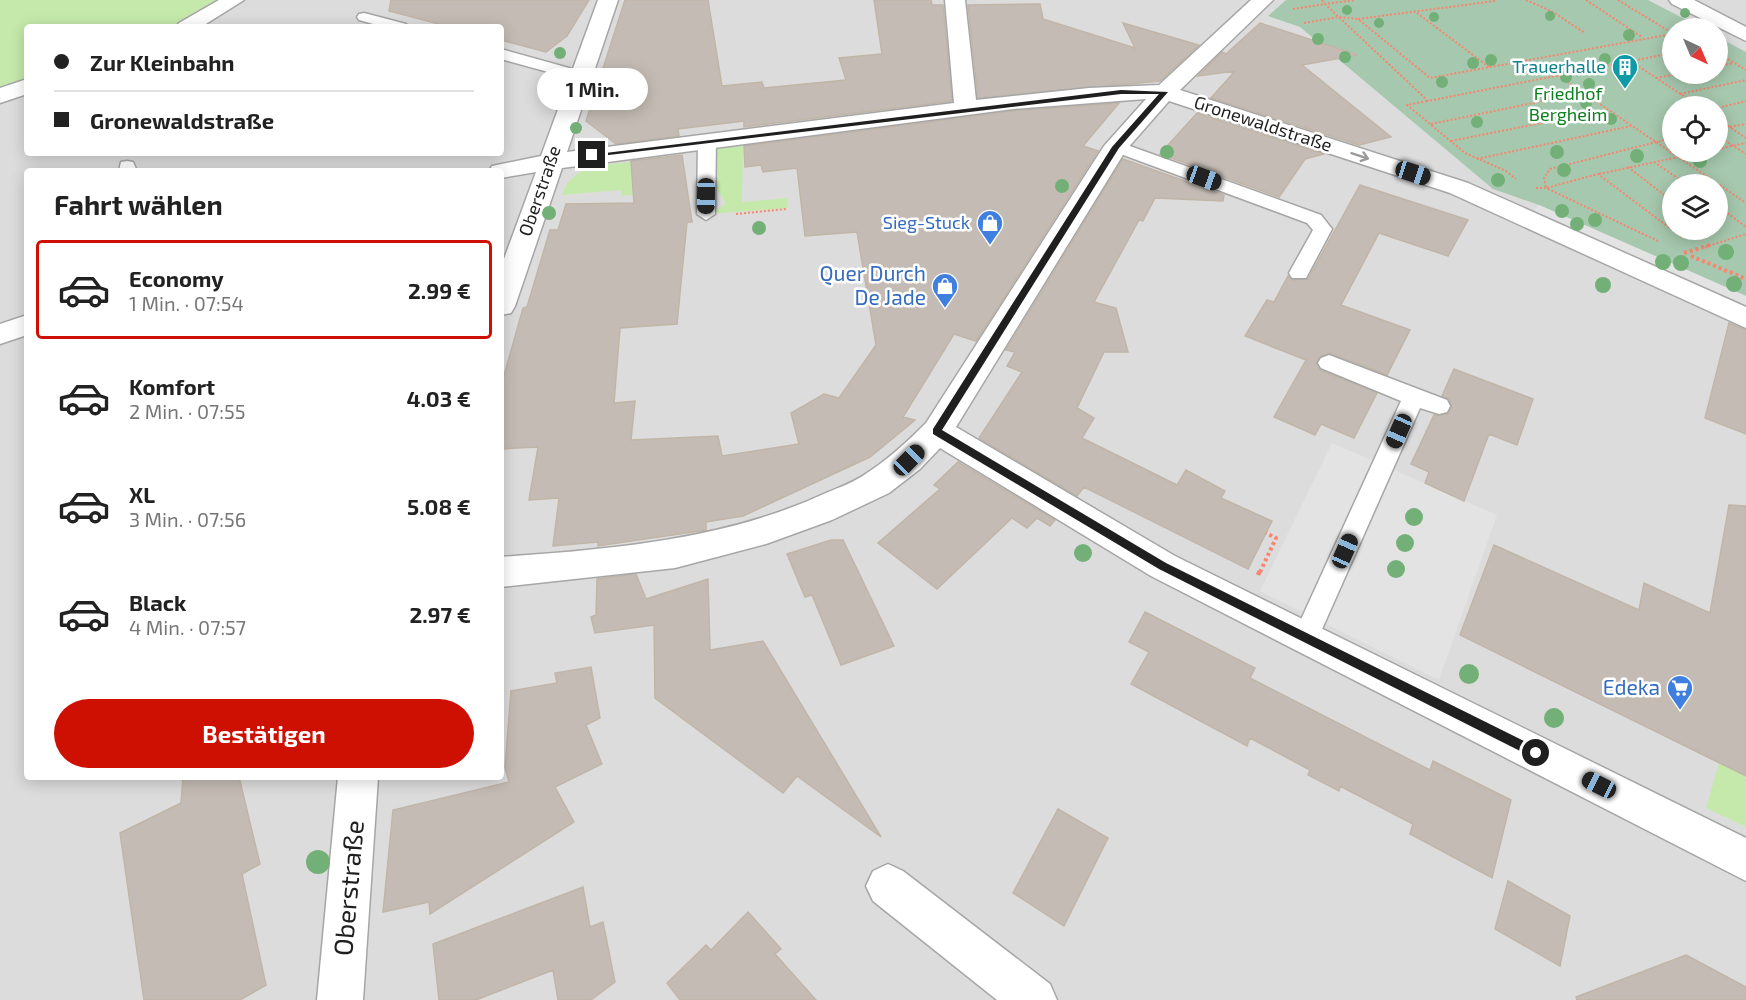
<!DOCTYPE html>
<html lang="de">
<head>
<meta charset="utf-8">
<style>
	:root { --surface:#fff; --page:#f2f2f2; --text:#222; --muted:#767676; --line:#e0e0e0; --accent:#cd1001 }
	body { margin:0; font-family:"Exo 2",sans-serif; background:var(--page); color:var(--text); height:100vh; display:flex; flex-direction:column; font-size:22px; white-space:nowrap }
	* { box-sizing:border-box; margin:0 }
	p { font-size:20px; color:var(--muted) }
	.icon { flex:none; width:33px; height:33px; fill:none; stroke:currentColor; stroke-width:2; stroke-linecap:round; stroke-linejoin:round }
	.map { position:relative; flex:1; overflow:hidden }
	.side { position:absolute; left:24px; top:168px; width:480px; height:612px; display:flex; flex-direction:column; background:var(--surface); border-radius:6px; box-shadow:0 3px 15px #0003 }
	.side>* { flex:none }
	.guide { position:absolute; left:24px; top:24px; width:480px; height:132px; border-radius:6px; box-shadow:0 3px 15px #0003; display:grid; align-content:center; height:132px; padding:0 30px; background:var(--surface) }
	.needle { width:39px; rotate:136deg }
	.fabs { position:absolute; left:1662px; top:18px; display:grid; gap:12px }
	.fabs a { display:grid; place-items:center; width:66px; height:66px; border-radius:50%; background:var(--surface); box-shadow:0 3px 15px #0003; font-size:30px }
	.end { position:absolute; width:27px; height:27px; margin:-14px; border:8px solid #1f1f1f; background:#fff; box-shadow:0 0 0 3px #fff }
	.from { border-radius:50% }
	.bubble { position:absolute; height:42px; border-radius:21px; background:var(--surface); box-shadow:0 3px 15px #0003; font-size:20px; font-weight:700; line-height:42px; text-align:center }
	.car { position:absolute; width:18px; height:36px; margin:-18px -9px; border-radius:8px; box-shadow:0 0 4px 2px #0007; background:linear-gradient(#222 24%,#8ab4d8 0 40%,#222 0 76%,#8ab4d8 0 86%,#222 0) }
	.guide b { display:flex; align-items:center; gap:21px; height:57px; font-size:22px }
	.guide b+b { border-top:2px solid var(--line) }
	.guide i { width:15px; height:15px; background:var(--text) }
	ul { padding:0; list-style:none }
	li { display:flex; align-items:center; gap:18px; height:99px; margin:0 12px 9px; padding:0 18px; border:3px solid transparent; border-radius:6px }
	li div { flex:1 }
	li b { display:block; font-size:22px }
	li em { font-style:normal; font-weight:700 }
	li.on { border-color:var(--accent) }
	li>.icon { width:54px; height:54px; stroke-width:1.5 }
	h2 { padding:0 30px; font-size:27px; line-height:72px }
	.cta { display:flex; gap:12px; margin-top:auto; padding:12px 30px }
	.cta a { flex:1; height:69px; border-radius:36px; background:var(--accent); color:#fff; font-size:24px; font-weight:700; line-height:69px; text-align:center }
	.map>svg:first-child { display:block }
	.residential { fill:#dddcdc; fill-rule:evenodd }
	.grass { fill:#c5e9ab }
	.cemetery { fill:#a6c8ae; fill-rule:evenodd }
	.parking { fill:#e3e3e3 }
	.building { fill:#c4bcb4; stroke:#c1b5a7; stroke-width:1.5 }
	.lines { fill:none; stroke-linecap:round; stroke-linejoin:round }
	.lane-casing { stroke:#a6a6a6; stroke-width:3 }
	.street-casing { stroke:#a6a6a6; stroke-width:3 }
	.path-far2 { stroke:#f9856c; stroke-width:2; stroke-dasharray:2 2; stroke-linecap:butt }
	.path-far1 { stroke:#f9856c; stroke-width:4; stroke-dasharray:3 3; stroke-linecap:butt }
	.path { stroke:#f9856c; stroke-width:4.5; stroke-dasharray:4 4; stroke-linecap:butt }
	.lane { fill:#fff; fill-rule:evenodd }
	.street { fill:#fff; fill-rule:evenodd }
	.tree { fill:#73b078 }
	.oneway { stroke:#9a9a9a }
	.route { fill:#1f1f1f }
	.labels { text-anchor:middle; stroke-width:5; stroke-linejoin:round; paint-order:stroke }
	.far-culture-label { font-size:18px; fill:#0d838f; stroke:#fff; text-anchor:end }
	.far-park-label { font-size:18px; fill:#0c7e1e; stroke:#fff }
	.far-street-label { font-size:18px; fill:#1f1f1f; stroke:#fff }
	.far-shop-label { font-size:18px; fill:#366cbe; stroke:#fff; text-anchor:end }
	.shop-label { font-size:21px; fill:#366cbe; stroke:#fff; text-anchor:end }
	.near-street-label { font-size:26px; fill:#1f1f1f; stroke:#fff }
</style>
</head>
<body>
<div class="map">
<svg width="1746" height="1000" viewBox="0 0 1746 1000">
	<rect width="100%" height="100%" fill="#f0ede5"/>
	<path class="residential" d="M 225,0 L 1746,0 L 1746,1000 L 0,1000 L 0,92 L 27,83 L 27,153 L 501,153 L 501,27 L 177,27 ZM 1672,28 L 1718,28 L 1718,74 L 1672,74 ZM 1672,106 L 1718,106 L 1718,152 L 1672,152 ZM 27,171 L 501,171 L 501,777 L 27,777 ZM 1672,184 L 1718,184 L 1718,230 L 1672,230 Z"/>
	<path class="grass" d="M 0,0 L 225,0 L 177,27 L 27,27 L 27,83 L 0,92 Z
		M 743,146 L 742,202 L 788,198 L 787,208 L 711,214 L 726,203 L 713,184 L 715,149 Z
		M 631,162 L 633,195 L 621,196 L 621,190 L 562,195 C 572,164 604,165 631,162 Z
		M 1719,763 L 1746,776 L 1746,827 L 1706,808 Z"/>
	<path class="cemetery" d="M 1286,0 L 1648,0 L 1702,28 L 1672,28 L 1672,74 L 1718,74 L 1718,37 L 1746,52 L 1746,296 L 1539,205 L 1493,189 L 1300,27 L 1268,16 ZM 1672,106 L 1718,106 L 1718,152 L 1672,152 ZM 1672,184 L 1718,184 L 1718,230 L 1672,230 Z"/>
	<path class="parking" d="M 1539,205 L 1746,296 L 1746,310 L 1530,214 Z
		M 1332,443 L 1497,515 L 1439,680 L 1260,591 Z"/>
	<path class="building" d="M 391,0 L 589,0 L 567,36 L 546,52 L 501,40 L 501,27 L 450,27 L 389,11 Z
		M 625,0 L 708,0 L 722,86 L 762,82 L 764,88 L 846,80 L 839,58 L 882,54 L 874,0 L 931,0 L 932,5 L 943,5 L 952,101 L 744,127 L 744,121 L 678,129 L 679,136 L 616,144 L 586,121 Z
		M 1040,4 L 1043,19 L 1135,48 L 1123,23 L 1199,45 L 1160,81 L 978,98 L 968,5 Z
		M 1260,23 L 1358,55 L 1302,65 L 1391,137 L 1359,145 L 1211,98 L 1235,71 L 1198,76 L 1222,52 L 1226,54 Z
		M 1119,103 L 1083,146 L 1098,151 L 976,341 L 954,334 L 903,417 L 915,420 L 870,457 L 743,516 L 706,522 L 706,530 L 598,546 L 598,542 L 553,546 L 559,498 L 529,500 L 538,447 L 501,449 L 501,386 L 523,308 L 527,307 L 550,230 L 558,230 L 566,204 L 634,203 L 631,161 L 682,155 L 692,222 L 687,222 L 677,324 L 620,328 L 614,403 L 635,401 L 631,440 L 718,436 L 722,456 L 799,444 L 791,413 L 824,394 L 839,398 L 876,345 L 857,232 L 805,236 L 797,168 L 763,172 L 761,165 L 745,167 L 744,146 L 1013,111 Z
		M 1197,113 L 1324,154 L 1305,159 L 1279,197 L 1160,154 Z
		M 1123,159 L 1224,195 L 1223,201 L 1155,198 L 1143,221 L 1139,220 L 1094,302 L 1116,308 L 1128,352 L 1104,352 L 1077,408 L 1094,418 L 1082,438 L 1177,485 L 1186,470 L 1225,491 L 1221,498 L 1272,521 L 1248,569 L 1084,487 L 1077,496 L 979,438 L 1022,372 L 1007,366 L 1015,352 L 1006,350 Z
		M 1360,185 L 1468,220 L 1448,256 L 1379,233 L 1341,305 L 1410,330 L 1387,375 L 1330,353 L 1319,357 L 1316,364 L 1320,370 L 1377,393 L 1354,438 L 1321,424 L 1315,435 L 1274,417 L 1306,360 L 1245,336 L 1267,300 L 1274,302 L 1288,276 L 1292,280 L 1308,279 Z
		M 1729,323 L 1746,330 L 1746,434 L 1705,418 Z
		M 1454,369 L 1533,399 L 1517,445 L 1489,434 L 1464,501 L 1425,483 L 1429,472 L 1411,464 L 1434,415 L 1448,414 L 1452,407 L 1449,399 L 1442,396 Z
		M 958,462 L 1055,520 L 1050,526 L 1037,518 L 1027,528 L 1012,518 L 937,589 L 878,543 L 940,489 L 934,485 Z
		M 1729,505 L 1746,506 L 1746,776 L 1460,635 L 1494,545 L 1639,610 L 1644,583 L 1710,613 Z
		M 831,540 L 843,540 L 894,646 L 841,665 L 812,595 L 805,597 L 787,554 Z
		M 636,574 L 646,599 L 708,579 L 710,650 L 763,641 L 881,837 L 797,776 L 783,793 L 655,698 L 654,625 L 595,633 L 591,617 L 596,615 L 597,579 Z
		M 1145,612 L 1255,668 L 1250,678 L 1430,770 L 1433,761 L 1511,800 L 1492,878 L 1410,834 L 1413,824 L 1340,786 L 1339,791 L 1308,775 L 1310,770 L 1250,738 L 1247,746 L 1131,684 L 1149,652 L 1129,642 Z
		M 591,667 L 600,718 L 586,725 L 602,764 L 555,787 L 574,822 L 430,914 L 429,902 L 383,912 L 393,810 L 509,782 L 505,767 L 511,691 L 557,683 L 555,673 Z
		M 183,777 L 239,777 L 260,864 L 242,874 L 266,985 L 240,1000 L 144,1000 L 120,833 L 181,803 Z
		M 1058,809 L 1108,838 L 1064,926 L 1013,893 Z
		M 1508,881 L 1570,916 L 1560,966 L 1495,929 Z
		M 583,887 L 590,927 L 603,922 L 615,982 L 591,1000 L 558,1000 L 553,970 L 476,1000 L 439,1000 L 433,944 Z
		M 748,912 L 781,949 L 775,954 L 816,1000 L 680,1000 L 667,983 L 706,945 L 711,950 Z
		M 1686,955 L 1746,987 L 1746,1000 L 1577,1000 L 1576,997 Z"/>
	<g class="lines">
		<g class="lane-casing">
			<path id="lane" d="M 364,13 L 406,24 L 409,27 L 384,27 L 359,20 L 357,17 L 359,14 Z
				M 501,49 L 587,73 L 589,76 L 581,81 L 501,59 Z
				M 707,136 L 716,141 L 715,214 L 706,220 L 697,214 L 698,141 Z
				M 1116,141 L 1321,215 L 1332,229 L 1306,278 L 1292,278 L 1289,273 L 1313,230 L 1307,223 L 1110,150 L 1107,146 L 1110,142 Z
				M 127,161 L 133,162 L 137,171 L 119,171 L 121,162 Z
				M 1329,355 L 1447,400 L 1450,406 L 1447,412 L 1439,414 L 1420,408 L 1315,645 L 1306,649 L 1297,645 L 1293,637 L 1401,401 L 1321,368 L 1318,363 L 1321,358 Z"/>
		</g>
		<g class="street-casing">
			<path id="street" d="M 219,0 L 244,0 L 201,27 L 176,27 L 179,23 Z
				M 598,0 L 618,0 L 567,152 L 954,103 L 945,0 L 965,0 L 976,100 L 1089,88 L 1159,85 L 1251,0 L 1273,0 L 1180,90 L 1468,183 L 1746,307 L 1746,328 L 1450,193 L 1169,101 L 1126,150 L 956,427 L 1175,556 L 1746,838 L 1746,881 L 1151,576 L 940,448 L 920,469 L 889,493 L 832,520 L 766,544 L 675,568 L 501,587 L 501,557 C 611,549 725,540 826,493 C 840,487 855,482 867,473 C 889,459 908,441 926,423 L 1104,146 L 1146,99 L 1013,109 L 562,168 L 515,306 L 511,313 L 501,315 L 501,267 L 536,172 L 501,178 L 501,171 L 489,171 L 492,166 L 541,156 Z
				M 1669,0 L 1694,0 L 1746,27 L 1746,41 L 1672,4 Z
				M 27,79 L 27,94 L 0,103 L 0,88 Z
				M 27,315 L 27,335 L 0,344 L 0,324 Z
				M 338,777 L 378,777 L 363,1000 L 317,1000 Z
				M 888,864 L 903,871 L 1050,984 L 1057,1000 L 997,1000 L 873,901 L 866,886 L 873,871 Z"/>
		</g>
		<path class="path-far2" d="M 1322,0 L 1325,4 L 1355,0
			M 1526,0 L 1553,12 L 1585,33
			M 1586,0 L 1642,37
			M 1618,0 L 1672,33
			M 1495,1 L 1358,19 L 1430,78 L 1672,34
			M 1293,9 L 1325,4 L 1428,101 L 1672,53
			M 1417,13 L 1489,67
			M 1304,23 L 1339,17 L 1358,19
			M 1721,55 L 1746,70
			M 1632,62 L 1699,106
			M 1718,66 L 1733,63
			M 1557,75 L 1746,203
			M 1656,78 L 1677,74
			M 1680,94 L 1746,80
			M 1427,101 L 1407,105 L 1465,153 L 1506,171 L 1516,179
			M 1718,108 L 1746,101
			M 1718,119 L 1746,138
			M 1431,124 L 1582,93
			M 1718,129 L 1746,124
			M 1718,136 L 1746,154
			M 1672,138 L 1550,169 L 1544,178 L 1546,188 L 1598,174 L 1683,238
			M 1451,141 L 1607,110
			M 1718,149 L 1746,143
			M 1477,159 L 1631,126
			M 1654,162 L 1686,184
			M 1628,167 L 1672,201
			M 1599,174 L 1702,152
			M 1536,188 L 1546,188 L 1660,242
			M 1718,206 L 1746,227
			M 736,214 L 786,209
			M 1705,247 L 1746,234"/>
		<path class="path-far1" d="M 1684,253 L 1710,245
			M 1691,256 L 1746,279
			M 1260,572 L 1276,538 L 1266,533"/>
		<path class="path" d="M 1258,575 L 1260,570"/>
		<use href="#lane" class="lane"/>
		<use href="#street" class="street"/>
	</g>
	<g class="tree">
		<circle cx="1347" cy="10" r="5"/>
		<circle cx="1685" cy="13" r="5"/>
		<circle cx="1550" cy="16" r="5"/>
		<circle cx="1434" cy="17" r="5"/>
		<circle cx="1379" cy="23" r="5"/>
		<circle cx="1629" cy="35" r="6"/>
		<circle cx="1318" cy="39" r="6"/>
		<circle cx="560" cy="53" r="6"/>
		<circle cx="1345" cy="57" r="6"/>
		<circle cx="1605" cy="59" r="6"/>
		<circle cx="1491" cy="60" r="6"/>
		<circle cx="1473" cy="63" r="6"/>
		<circle cx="1566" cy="77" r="6"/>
		<circle cx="1442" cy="82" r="6"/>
		<circle cx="1589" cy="84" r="6"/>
		<circle cx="1586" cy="103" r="6"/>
		<circle cx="1611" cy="119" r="6"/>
		<circle cx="1477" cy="122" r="6"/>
		<circle cx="576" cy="128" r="6"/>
		<circle cx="1167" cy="152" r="7"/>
		<circle cx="1557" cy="152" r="7"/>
		<circle cx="1637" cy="156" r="7"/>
		<circle cx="1700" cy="161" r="7"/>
		<circle cx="1564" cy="170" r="7"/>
		<circle cx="1498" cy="180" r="7"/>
		<circle cx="1062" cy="186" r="7"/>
		<circle cx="1562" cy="211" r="7"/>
		<circle cx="549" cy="213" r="7"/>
		<circle cx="1595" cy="220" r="7"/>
		<circle cx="1577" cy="224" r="7"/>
		<circle cx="759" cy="228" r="7"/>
		<circle cx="1726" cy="252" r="8"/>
		<circle cx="1663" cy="262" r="8"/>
		<circle cx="1681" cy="263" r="8"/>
		<circle cx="1734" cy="284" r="8"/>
		<circle cx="1603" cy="285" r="8"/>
		<circle cx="1414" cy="517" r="9"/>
		<circle cx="1405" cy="543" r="9"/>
		<circle cx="1083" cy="553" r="9"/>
		<circle cx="1396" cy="569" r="9"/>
		<circle cx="1469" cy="674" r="10"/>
		<circle cx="1554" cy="718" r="10"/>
		<circle cx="318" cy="862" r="12"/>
	</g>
	<defs><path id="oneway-shaft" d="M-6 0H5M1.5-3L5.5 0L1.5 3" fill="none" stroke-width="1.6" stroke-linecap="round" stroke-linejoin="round" transform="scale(1.5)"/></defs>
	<use class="oneway" href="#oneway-shaft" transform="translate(1360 156) rotate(18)"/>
	<path class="route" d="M 1121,90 L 1168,92 L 1119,148 L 942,430 L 1166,563 L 1540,749 L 1540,757 L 1532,757 L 1159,569 L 933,434 L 933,429 L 1112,147 L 1159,94 L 1121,94 L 592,157 L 589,155 Z"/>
	<defs>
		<g id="building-pin" transform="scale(1.35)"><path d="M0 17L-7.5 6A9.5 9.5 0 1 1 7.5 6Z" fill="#0f9aa8" stroke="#fff"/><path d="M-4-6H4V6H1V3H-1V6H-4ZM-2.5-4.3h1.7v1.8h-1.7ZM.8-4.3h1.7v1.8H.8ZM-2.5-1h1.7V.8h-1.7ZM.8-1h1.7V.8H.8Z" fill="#fff"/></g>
		<g id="shop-pin" transform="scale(1.35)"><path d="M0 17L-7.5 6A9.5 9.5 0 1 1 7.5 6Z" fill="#3f7fe0" stroke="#fff"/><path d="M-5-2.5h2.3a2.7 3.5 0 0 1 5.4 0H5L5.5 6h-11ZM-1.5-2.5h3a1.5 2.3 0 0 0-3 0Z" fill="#fff"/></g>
		<g id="supermarket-pin" transform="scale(1.35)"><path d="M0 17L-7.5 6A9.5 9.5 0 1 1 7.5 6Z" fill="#3f7fe0" stroke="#fff"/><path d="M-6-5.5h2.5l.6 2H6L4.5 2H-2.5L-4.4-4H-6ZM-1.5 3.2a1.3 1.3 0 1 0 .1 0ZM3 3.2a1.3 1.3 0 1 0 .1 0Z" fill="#fff"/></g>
	</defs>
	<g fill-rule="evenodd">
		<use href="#building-pin" x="1625" y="67"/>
		<use href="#shop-pin" x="990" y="223"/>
		<use href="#shop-pin" x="945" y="286"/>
		<use href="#supermarket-pin" x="1680" y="688"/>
	</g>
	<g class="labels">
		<g class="far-culture-label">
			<text x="1606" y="73">Trauerhalle</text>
		</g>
		<g class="far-park-label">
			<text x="1568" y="100">Friedhof<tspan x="1568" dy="21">Bergheim</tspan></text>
		</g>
		<g class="far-street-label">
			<text transform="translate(1263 124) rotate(18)" y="6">Gronewaldstraße</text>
			<text transform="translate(540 191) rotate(-71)" y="6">Oberstraße</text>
		</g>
		<g class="far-shop-label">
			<text x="970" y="229">Sieg-Stuck</text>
		</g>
		<g class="shop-label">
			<text x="926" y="281">Quer Durch<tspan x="926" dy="24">De Jade</tspan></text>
			<text x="1660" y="695">Edeka</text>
		</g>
		<g class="near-street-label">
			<text transform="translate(349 888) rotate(-85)" y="9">Oberstraße</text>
		</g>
	</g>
</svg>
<div class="fabs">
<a><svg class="needle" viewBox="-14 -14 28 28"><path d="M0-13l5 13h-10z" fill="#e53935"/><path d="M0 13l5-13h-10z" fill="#767676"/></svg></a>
<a><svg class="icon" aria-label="locate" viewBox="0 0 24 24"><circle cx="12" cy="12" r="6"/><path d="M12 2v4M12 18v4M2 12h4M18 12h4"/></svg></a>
<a><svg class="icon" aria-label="layers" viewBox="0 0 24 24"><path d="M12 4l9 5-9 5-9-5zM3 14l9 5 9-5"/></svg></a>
</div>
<i class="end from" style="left:1536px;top:753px"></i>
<i class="end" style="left:592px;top:155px"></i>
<div class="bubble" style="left:537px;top:68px;width:111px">1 Min.</div>
<i class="car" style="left:1413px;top:173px;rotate:108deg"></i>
<i class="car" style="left:1204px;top:178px;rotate:110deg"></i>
<i class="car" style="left:706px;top:196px;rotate:181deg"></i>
<i class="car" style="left:1399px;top:431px;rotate:204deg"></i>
<i class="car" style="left:909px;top:460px;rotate:45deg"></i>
<i class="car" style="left:1345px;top:551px;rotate:24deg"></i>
<i class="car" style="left:1599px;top:785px;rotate:297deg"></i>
<div class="guide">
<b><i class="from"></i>Zur Kleinbahn</b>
<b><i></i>Gronewaldstraße</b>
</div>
<section class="side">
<h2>Fahrt wählen</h2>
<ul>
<li class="on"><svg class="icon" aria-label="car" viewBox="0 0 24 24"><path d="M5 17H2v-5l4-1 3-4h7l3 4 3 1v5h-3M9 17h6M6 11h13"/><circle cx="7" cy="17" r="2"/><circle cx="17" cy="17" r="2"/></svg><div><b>Economy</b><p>1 Min. · 07:54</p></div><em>2.99 €</em></li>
<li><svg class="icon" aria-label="car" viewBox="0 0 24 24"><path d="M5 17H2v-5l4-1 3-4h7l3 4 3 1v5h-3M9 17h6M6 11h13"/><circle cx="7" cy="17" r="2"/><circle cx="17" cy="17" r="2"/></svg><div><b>Komfort</b><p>2 Min. · 07:55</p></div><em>4.03 €</em></li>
<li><svg class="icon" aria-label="car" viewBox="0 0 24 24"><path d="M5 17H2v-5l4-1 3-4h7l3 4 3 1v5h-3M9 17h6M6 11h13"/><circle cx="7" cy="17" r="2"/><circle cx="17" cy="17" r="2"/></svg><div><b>XL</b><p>3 Min. · 07:56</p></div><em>5.08 €</em></li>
<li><svg class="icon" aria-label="car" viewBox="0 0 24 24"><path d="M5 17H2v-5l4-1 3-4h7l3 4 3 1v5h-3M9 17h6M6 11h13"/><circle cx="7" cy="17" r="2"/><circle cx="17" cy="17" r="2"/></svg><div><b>Black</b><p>4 Min. · 07:57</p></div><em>2.97 €</em></li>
</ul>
<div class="cta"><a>Bestätigen</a></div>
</section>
</div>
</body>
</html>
